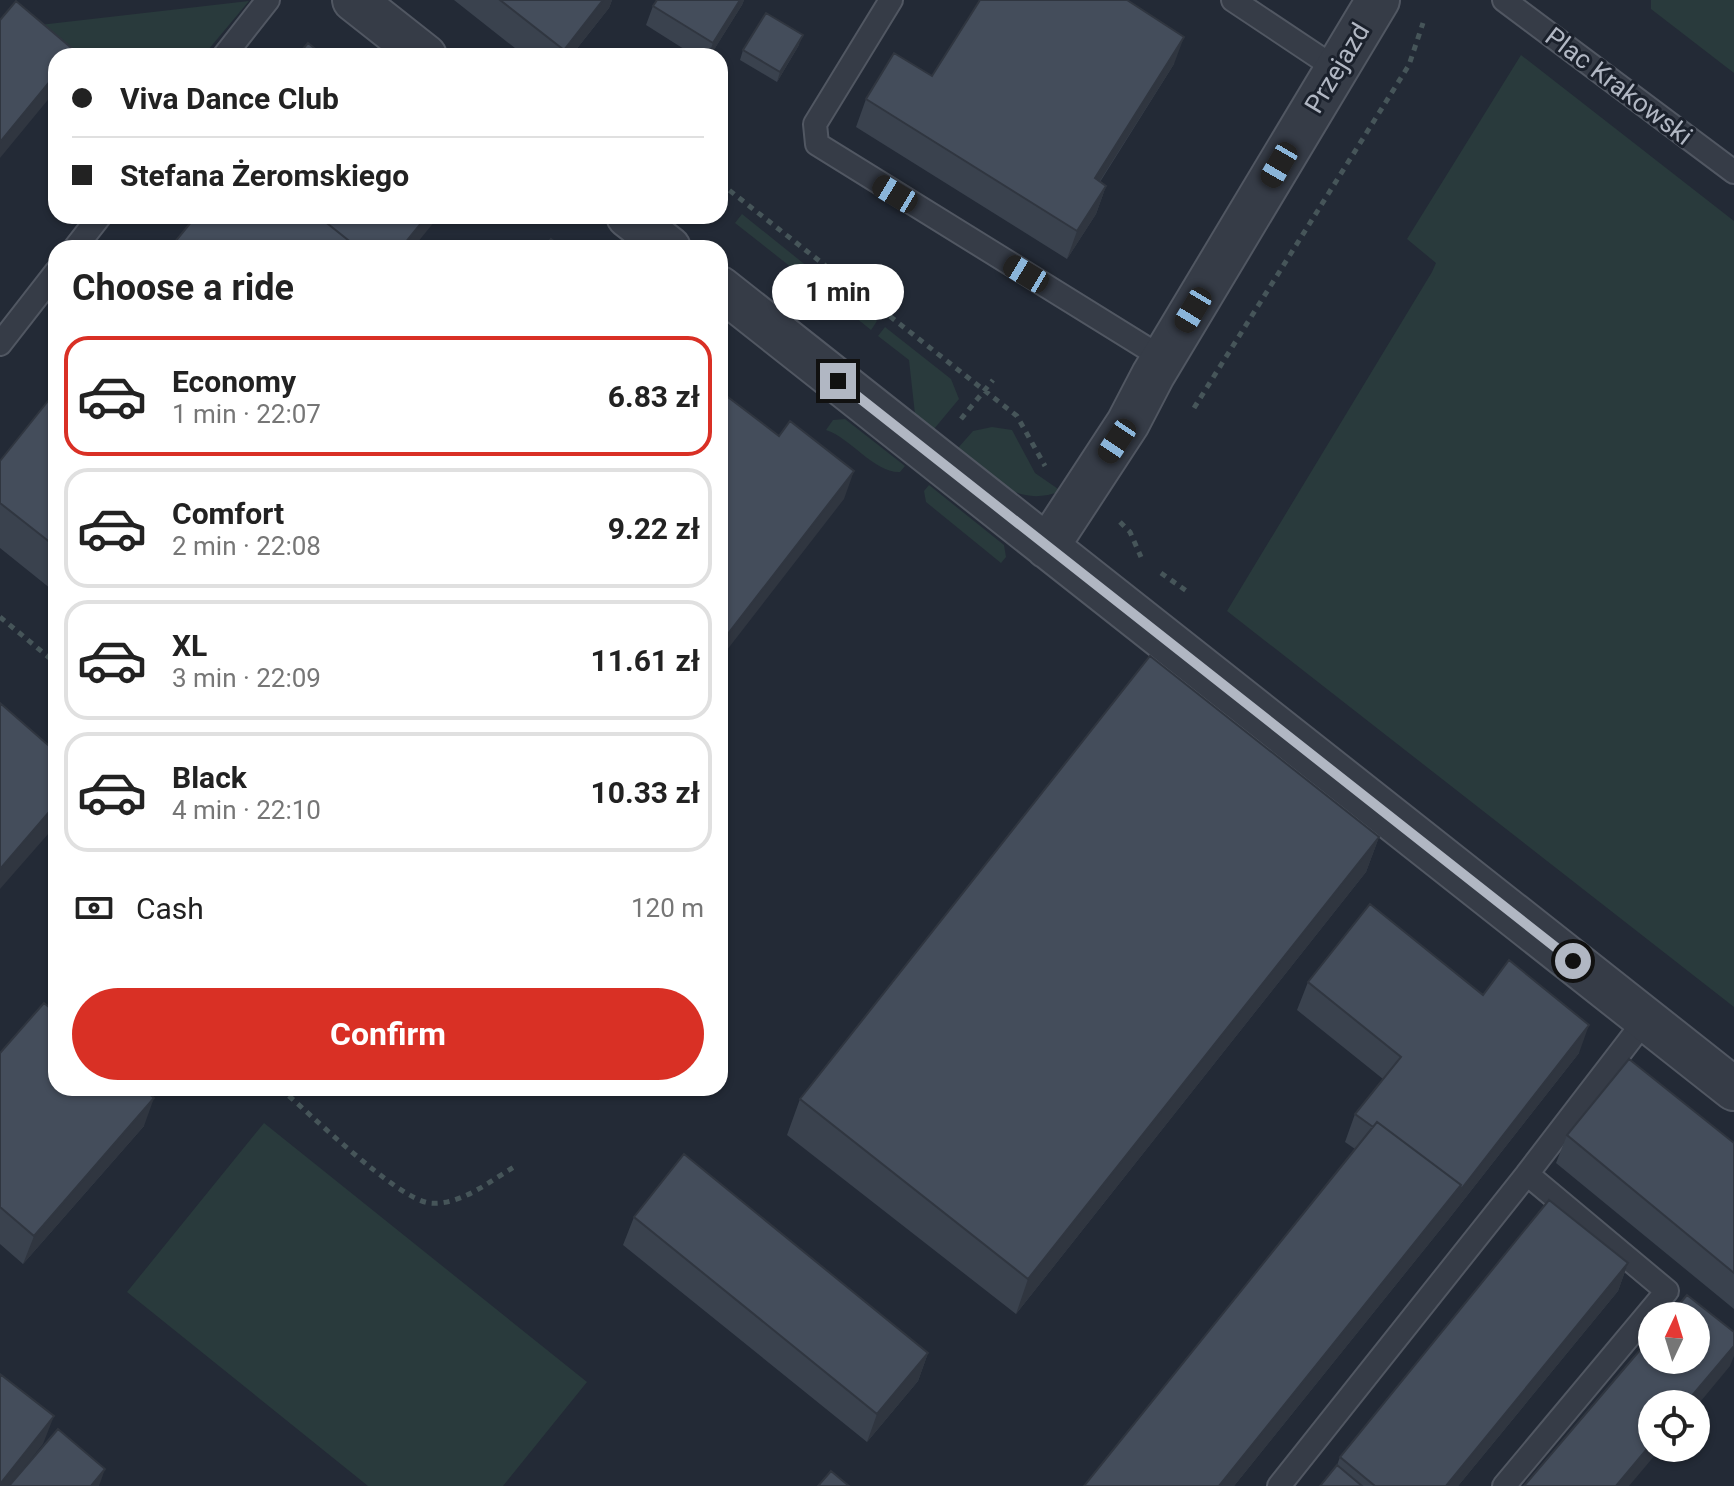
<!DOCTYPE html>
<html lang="en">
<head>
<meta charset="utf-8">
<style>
	:root { --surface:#fff; --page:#f6f6f6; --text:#222; --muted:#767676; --line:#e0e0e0; --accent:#d93025 }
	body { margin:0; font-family:Roboto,sans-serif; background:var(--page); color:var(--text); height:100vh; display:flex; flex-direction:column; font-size:30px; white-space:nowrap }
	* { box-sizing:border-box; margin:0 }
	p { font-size:26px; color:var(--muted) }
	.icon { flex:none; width:44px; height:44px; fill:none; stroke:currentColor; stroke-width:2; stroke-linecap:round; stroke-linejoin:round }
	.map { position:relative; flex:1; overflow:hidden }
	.details { position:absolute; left:48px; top:240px; width:680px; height:856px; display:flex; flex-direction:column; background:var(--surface); border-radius:24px; box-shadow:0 2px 6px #0004 }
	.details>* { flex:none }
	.banner { position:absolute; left:48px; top:48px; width:680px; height:176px; border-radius:24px; box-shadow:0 2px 6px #0004; display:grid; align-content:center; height:176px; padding:0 24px; background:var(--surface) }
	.needle { width:52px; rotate:4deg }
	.fabs { position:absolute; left:1638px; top:1302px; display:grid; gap:16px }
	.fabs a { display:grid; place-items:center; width:72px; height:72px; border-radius:50%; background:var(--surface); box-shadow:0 2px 6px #0004; font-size:40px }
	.end { position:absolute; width:36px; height:36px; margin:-18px; border:10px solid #b1b7c3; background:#111; box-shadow:0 0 0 4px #111 }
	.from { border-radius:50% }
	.bubble { position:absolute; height:56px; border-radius:28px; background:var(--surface); box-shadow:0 2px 6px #0004; font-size:26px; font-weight:700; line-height:56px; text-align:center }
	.car { position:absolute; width:24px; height:48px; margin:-24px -12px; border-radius:10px; box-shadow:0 0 6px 2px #0007; background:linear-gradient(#222 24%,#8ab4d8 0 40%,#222 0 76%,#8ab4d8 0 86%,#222 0) }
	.banner b { display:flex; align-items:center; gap:28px; height:76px; font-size:30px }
	.banner b+b { border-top:2px solid var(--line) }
	.banner i { width:20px; height:20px; background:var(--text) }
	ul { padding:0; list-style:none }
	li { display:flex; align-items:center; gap:24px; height:120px; margin:0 16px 12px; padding:0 8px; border:4px solid var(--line); border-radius:24px }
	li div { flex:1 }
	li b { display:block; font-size:30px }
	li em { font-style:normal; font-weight:700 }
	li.on { border-color:var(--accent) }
	li>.icon { width:72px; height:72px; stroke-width:1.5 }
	h2 { padding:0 24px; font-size:36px; line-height:96px }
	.pay { display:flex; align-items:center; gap:20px; height:88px; padding:0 24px; font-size:30px }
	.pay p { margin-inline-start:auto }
	.action { display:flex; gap:16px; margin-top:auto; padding:16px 24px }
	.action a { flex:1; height:92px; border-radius:48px; background:var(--accent); color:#fff; font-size:32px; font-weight:700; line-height:92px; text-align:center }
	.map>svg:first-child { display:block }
	.green { fill:#293a3c }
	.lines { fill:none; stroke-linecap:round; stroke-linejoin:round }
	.lane-casing { stroke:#515762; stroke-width:26 }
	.street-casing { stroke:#515762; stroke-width:46 }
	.path { stroke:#465559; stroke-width:5; stroke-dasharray:6 6; stroke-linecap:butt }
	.lane { stroke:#363c47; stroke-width:22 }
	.street { stroke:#363c47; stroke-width:42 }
	.wall { fill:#3a424e }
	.shaded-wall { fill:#303640 }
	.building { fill:#444d5b; stroke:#303640; stroke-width:2 }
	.route { stroke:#b1b7c3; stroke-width:10 }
	.labels { text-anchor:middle; stroke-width:6; stroke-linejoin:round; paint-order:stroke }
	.street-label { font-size:26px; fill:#b1b7c3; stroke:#1b212c }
</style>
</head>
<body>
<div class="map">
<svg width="1734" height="1486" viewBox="0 0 1734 1486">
	<rect width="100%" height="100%" fill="#232a36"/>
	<path class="green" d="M 1651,0 L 1734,0 L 1734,73 L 1651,9 Z
		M 249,1 L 203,56 L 59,56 L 22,27 Z
		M 1521,55 L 1734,221 L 1734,1007 L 1227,611 L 1432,272 L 1436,263 L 1407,239 Z
		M 742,214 L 808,267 L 801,275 L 735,223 Z
		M 816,272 L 877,321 L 871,330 L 809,280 Z
		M 885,327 L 951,379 L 959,399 L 934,429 L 915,414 L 909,360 L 878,336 Z
		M 845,419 L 905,466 L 900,472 C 874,473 851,438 826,430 L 833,420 Z
		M 992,427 L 1012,430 L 1035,473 L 1061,491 C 1015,509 992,476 958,448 L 973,431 Z
		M 929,485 L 1004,545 L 1006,557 L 1001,563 L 926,502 L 924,491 Z
		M 264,1123 L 587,1382 L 503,1486 L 368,1486 L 127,1292 Z"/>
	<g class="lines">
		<g class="lane-casing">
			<path id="lane" d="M 891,0 L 815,124 L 817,144 L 1164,359
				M 1233,0 L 1335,68
				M 1504,0 L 1734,172
				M 224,56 L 268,0
				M 75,248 L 100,216
				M 0,344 L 56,272
				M 1279,1486 L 1527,1174
				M 1504,1486 L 1667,1291 L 1527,1174 L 1646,1019"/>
		</g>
		<g class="street-casing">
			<path id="street" d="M 354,0 L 425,56
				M 628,216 L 669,248
				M 720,288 L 1734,1089
				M 1047,547 L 1128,423 L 1153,375 L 1378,0"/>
		</g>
		<path class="path" d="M 720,183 L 1017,416 L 1045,466
			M 1194,408 L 1409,65 L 1423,23
			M 961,419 L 993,380
			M 1120,522 L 1130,532 L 1141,557
			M 1161,573 L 1188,592
			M 0,617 L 52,660 L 56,668
			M 280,1088 C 308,1112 398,1200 430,1203 C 460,1206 490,1181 514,1167"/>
		<use href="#lane" class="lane"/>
		<use href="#street" class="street"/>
	</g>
	<path class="wall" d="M 454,0 L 612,0 L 609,8 L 571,56 L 525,56 Z
		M 657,0 L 744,0 L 742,5 L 710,56 L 695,56 L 646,25 L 653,6 Z
		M 799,45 L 777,82 L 740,60 L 743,50 Z
		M 1174,64 L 1100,182 L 1106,186 L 1096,214 L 1067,259 L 856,127 L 866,99 L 932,76 Z
		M 56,391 L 56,593 L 0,548 L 0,461 Z
		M 1379,837 L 1366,872 L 1016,1314 L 787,1135 L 800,1099 Z
		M 1308,982 L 1483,995 L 1579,1053 L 1448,1220 L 1234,1486 L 1084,1486 L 1355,1149 L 1345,1142 L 1355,1114 L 1383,1079 L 1297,1010 Z
		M 0,1053 L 144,1126 L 23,1264 L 0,1244 Z
		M 1567,1135 L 1734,1143 L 1734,1309 L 1556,1163 Z
		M 634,1217 L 928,1353 L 918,1381 L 867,1442 L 623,1245 Z
		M 1628,1263 L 1618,1291 L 1458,1486 L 1320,1486 L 1337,1465 L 1340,1457 Z"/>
	<path class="shaded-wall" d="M 603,0 L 612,0 L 609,8 L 571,56 L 562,56 L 564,50 Z
		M 740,0 L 744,0 L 742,5 L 710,56 L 708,56 L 713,43 Z
		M 803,35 L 799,45 L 777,82 L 780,72 Z
		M 1184,37 L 1174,64 L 1084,206 L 1095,178 Z
		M 56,74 L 56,90 L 0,158 L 0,142 Z
		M 1106,186 L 1096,214 L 1067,259 L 1077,231 Z
		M 427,216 L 439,216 L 413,248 L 401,248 Z
		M 854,471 L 844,499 L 720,659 L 720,644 Z
		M 56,804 L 56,825 L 0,889 L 0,869 Z
		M 1379,837 L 1366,872 L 1016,1314 L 1028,1279 Z
		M 1589,1025 L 1579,1053 L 1448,1220 L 1234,1486 L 1219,1486 Z
		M 154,1098 L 144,1126 L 23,1264 L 34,1236 Z
		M 1628,1263 L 1618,1291 L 1458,1486 L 1446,1486 Z
		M 1734,1346 L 1734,1356 L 1730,1366 L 1696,1407 L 1696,1404 L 1685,1404 Z
		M 928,1353 L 918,1381 L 867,1442 L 877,1414 Z
		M 54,1416 L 43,1444 L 10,1486 L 0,1486 L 0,1484 Z
		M 1652,1443 L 1652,1448 L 1661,1448 L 1629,1486 L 1616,1486 Z
		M 105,1469 L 99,1486 L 91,1486 Z"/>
	<path class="building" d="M 500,0 L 603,0 L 564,50 Z
		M 657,0 L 740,0 L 713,43 L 653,6 Z
		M 980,0 L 1127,0 L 1184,37 L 1095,178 L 1106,186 L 1077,231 L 866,99 L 894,53 L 932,76 Z
		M 16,1 L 75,51 L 71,56 L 56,56 L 56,74 L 0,142 L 0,20 Z
		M 766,13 L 803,35 L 780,72 L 743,50 Z
		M 308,43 L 324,56 L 297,56 Z
		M 196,216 L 318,216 L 358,248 L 170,248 Z
		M 318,216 L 427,216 L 401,248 L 358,248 Z
		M 551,239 L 563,248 L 544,248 Z
		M 56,391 L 56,547 L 0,503 L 0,461 Z
		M 720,391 L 779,436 L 790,421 L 854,471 L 720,644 Z
		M 1150,656 L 1379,837 L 1028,1279 L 800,1099 Z
		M 0,703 L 56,752 L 56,804 L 0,869 Z
		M 1370,904 L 1483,995 L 1509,960 L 1589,1025 L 1459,1192 L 1461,1185 L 1377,1122 L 1373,1127 L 1355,1114 L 1401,1057 L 1308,982 Z
		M 44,1003 L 56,1013 L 56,1088 L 143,1088 L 154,1098 L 34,1236 L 0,1207 L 0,1053 Z
		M 1629,1059 L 1734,1143 L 1734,1273 L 1567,1135 Z
		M 1377,1122 L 1461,1185 L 1219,1486 L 1084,1486 Z
		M 684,1154 L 928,1353 L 877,1414 L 634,1217 Z
		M 1549,1200 L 1628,1263 L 1446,1486 L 1375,1486 L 1340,1457 Z
		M 1687,1295 L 1734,1332 L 1734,1346 L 1685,1404 L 1652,1404 L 1652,1443 L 1616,1486 L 1524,1486 L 1652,1336 L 1652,1360 L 1696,1360 L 1696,1316 L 1669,1316 Z
		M 0,1374 L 54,1416 L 0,1484 Z
		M 58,1429 L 105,1469 L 91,1486 L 9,1486 Z
		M 1337,1465 L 1362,1486 L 1320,1486 Z
		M 831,1471 L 849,1486 L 818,1486 Z"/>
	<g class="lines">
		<path class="route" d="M 838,381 L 1573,961"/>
	</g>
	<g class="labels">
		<g class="street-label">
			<text transform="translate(1337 68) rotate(-59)" y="9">Przejazd</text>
			<text transform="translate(1619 86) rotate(37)" y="9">Plac Krakowski</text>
		</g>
	</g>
</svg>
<div class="fabs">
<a><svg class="needle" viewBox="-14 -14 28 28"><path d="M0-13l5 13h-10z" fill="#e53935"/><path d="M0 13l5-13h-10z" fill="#767676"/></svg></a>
<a><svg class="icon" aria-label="locate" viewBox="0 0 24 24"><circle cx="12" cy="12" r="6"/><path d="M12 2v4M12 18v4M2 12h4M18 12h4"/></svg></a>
</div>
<i class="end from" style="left:1573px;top:961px"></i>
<i class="end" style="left:838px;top:381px"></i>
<div class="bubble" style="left:772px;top:264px;width:132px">1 min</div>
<i class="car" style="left:1279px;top:165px;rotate:210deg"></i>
<i class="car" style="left:895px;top:194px;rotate:301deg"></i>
<i class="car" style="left:1026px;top:274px;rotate:301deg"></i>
<i class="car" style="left:1193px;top:310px;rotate:211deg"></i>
<i class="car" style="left:1117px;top:441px;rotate:214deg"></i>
<div class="banner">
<b><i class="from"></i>Viva Dance Club</b>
<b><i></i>Stefana Żeromskiego</b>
</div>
<section class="details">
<h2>Choose a ride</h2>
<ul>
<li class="on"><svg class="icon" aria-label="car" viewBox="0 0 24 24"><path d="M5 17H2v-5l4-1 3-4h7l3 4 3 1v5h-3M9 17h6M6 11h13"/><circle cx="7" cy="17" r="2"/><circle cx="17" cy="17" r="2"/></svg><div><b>Economy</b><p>1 min · 22:07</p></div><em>6.83 zł</em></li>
<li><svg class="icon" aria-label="car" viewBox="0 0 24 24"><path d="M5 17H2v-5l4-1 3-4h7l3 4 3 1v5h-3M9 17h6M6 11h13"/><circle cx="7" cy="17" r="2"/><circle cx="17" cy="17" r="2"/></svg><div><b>Comfort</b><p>2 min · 22:08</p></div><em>9.22 zł</em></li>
<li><svg class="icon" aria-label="car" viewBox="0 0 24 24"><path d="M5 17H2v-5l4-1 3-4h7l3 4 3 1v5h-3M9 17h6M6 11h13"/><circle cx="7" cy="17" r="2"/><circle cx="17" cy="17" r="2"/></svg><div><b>XL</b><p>3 min · 22:09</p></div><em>11.61 zł</em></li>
<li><svg class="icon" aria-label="car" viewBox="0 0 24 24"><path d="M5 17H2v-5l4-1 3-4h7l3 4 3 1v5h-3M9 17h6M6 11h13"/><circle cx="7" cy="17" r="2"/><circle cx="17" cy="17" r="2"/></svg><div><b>Black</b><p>4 min · 22:10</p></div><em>10.33 zł</em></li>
</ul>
<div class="pay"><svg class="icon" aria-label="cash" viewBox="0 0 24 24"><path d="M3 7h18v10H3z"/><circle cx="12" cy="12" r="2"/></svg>Cash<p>120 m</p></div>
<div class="action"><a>Confirm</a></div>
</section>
</div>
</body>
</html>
